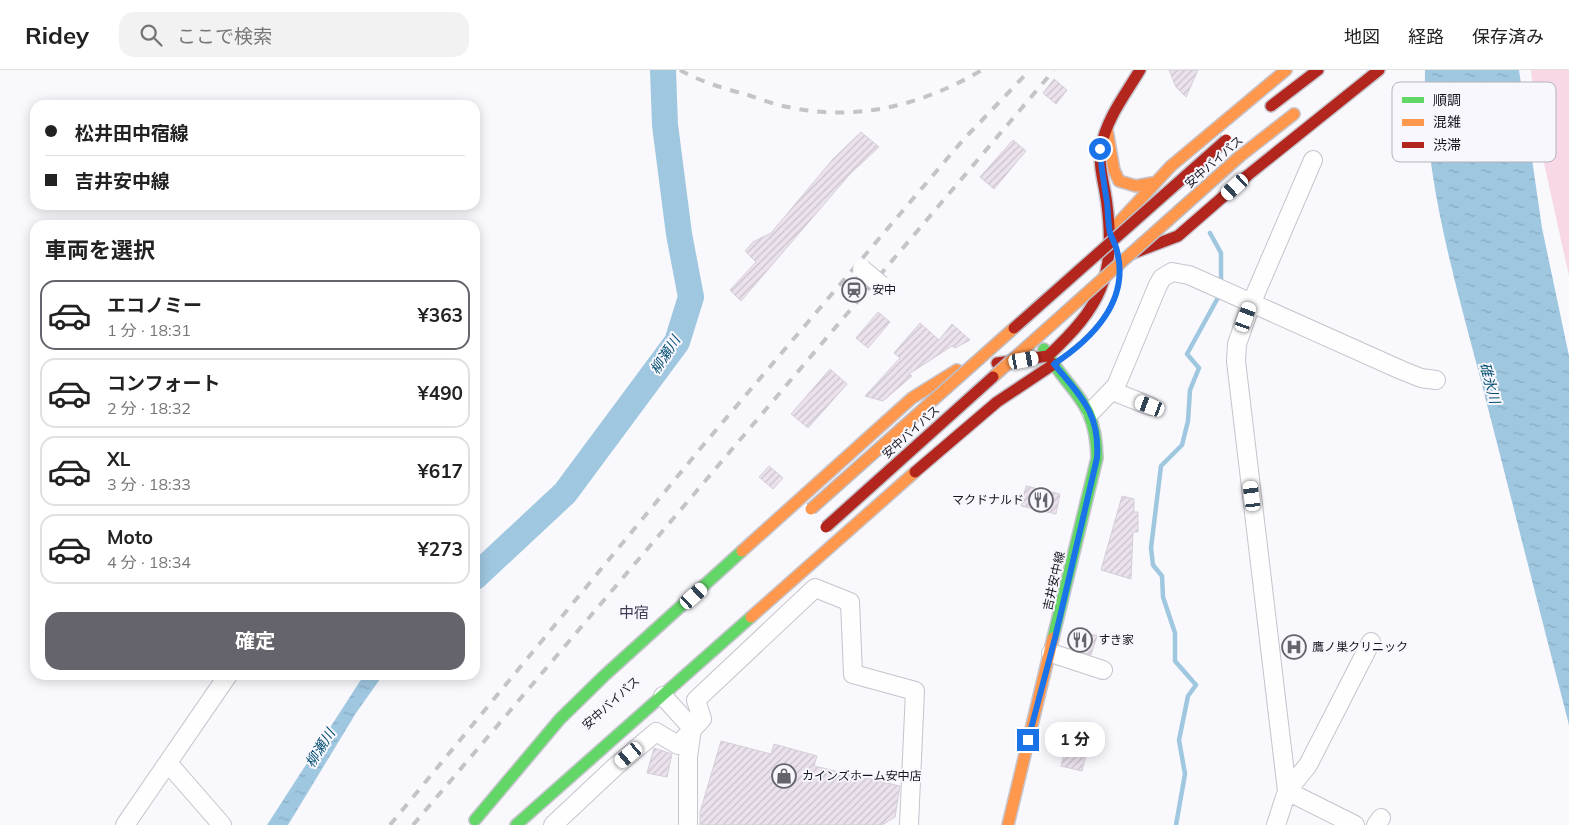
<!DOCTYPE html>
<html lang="ja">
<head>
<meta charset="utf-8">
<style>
	:root { --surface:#fff; --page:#f2f2f2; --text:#222; --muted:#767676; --line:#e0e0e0; --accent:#65646c }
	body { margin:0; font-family:Mulish,"Noto Sans JP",sans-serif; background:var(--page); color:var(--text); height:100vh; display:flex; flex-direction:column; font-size:19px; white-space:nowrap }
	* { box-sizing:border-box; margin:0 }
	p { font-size:16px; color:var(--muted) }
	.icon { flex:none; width:28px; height:28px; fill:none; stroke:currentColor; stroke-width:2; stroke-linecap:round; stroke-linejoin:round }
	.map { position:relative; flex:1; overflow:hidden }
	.details { position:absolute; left:30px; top:150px; width:450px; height:460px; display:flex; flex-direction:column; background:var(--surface); border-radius:15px; box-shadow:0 2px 12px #0003 }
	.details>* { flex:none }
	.hud { position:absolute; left:30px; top:30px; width:450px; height:110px; border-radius:15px; box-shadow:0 2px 12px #0003; display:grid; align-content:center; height:110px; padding:0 15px; background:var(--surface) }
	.end { position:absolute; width:22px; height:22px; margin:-11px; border:6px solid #1a73e8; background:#fff; box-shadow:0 0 0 2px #fff }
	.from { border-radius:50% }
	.bubble { position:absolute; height:35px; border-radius:15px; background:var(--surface); box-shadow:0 2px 12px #0003; font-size:16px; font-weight:700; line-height:35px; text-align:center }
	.car { position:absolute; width:15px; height:30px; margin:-15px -8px; border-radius:6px; box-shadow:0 0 4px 1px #0007; background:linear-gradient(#fff 24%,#345 0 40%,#fff 0 76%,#345 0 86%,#fff 0) }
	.hud b { display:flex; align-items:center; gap:18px; height:48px; font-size:19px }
	.hud b+b { border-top:1px solid var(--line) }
	.hud i { width:12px; height:12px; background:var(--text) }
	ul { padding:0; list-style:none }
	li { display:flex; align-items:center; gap:15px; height:70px; margin:0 10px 8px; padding:0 5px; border:2px solid var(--line); border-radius:15px }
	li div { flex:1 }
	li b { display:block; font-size:19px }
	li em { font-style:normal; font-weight:700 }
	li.active { border-color:var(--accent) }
	li>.icon { width:45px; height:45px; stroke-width:1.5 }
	h2 { padding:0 15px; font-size:22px; line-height:60px }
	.button { display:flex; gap:10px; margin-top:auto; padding:10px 15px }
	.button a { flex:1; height:58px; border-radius:15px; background:var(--accent); color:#fff; font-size:20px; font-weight:700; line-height:58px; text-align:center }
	header { display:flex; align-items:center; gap:30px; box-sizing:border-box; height:70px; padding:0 25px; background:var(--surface); border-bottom:1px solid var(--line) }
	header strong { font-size:24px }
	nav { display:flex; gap:28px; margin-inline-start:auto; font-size:18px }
	.search { width:350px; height:45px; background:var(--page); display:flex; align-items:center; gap:12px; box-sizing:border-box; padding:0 18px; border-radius:15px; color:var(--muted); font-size:19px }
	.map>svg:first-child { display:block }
	.green { fill:#f8d8e7 }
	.water { fill:url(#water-ripples) }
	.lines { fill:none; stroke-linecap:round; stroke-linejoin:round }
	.stream { stroke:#9fc7e0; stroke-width:4.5 }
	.river { stroke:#9fc7e0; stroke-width:26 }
	.building { fill:url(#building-hatch); stroke:#d4cfd6 }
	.street-casing { stroke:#c6c4cc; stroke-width:20 }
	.fast-casing { stroke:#c6c4cc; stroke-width:14 }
	.slow-casing { stroke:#c6c4cc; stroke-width:14 }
	.jam-casing { stroke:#c6c4cc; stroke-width:14 }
	.street { stroke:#fefeff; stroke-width:18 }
	.fast { stroke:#63d668; stroke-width:11 }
	.slow { stroke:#ff974d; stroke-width:11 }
	.jam { stroke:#b3261e; stroke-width:11 }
	.rail { stroke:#c4c3c6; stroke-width:4; stroke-dasharray:9 9; stroke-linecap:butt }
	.street-bridge-casing { stroke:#c6c4cc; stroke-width:20; stroke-linecap:butt }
	.slow-bridge-casing { stroke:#bebfc8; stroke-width:14; stroke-linecap:butt }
	.jam-bridge-casing { stroke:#bebfc8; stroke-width:14; stroke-linecap:butt }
	.street-bridge { stroke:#fefeff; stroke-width:18 }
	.slow-bridge { stroke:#ff974d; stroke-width:11 }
	.jam-bridge { stroke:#b3261e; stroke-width:11 }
	.route { stroke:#1a73e8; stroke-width:6 }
	.labels { text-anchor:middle; stroke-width:4; stroke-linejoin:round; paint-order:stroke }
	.street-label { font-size:12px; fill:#16141f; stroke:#f8f7fd }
	.poi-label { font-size:12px; fill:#16141f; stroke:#f8f7fd; text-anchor:start }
	.water-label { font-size:14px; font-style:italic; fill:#034f71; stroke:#f8f7fd }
	.quarter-label { font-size:15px; fill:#3e3851; stroke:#f8f7fd }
	.key { fill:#f8f7fd; stroke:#b4b3ba; stroke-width:1 }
	.key-label { font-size:14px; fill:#16141f }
</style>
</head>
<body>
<header>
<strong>Ridey</strong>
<div class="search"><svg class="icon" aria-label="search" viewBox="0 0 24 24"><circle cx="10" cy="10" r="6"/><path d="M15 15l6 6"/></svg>ここで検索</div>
<nav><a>地図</a><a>経路</a><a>保存済み</a></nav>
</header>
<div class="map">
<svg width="1569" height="755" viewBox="0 0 1569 755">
	<defs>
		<pattern id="water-ripples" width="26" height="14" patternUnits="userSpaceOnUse" patternTransform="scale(1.25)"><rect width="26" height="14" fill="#9fc7e0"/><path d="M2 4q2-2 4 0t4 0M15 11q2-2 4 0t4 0" fill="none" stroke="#88aac0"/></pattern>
		<pattern id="building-hatch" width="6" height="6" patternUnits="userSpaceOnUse" patternTransform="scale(1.25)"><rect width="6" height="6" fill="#ebe2ed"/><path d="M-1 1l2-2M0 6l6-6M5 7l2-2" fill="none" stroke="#c9c1cb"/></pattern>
	</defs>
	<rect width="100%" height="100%" fill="#f9f8fc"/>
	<path class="green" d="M 1531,0 L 1569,0 L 1569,206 L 1538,66 Z"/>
	<path class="water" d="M 1425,0 L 1519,0 L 1542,158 L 1569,286 L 1569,655 C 1539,539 1510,423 1480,307 C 1454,208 1423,104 1425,0 Z
		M 364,605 L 383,605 L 356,643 L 288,755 L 267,755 Z"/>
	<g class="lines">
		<path class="stream" d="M 1210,163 L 1221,183 L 1221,216
			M 1176,755 L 1185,704 L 1179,670 L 1188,626 L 1196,615 L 1175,591 L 1175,563 L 1163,527 L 1162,506 L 1153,495 L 1151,478 L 1161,396 L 1182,375 L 1188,351 L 1190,320 L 1199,298 L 1187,284 L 1220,224"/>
		<path class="river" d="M 475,507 L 565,423 L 677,272 L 691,227 L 679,164 L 665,55 L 663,0"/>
	</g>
	<path class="building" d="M 1169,0 L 1198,0 L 1186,27 L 1176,17 Z
		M 1054,9 L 1067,20 L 1056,34 L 1043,23 Z
		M 861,62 L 879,77 L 850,104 L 741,231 L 730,220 L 756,192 L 745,181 L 753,172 L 771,163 L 833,89 Z
		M 1013,70 L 1026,81 L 994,119 L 980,107 Z
		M 878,242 L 890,252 L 868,278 L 856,268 Z
		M 920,253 L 939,270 L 952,254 L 970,270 L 955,278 L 952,276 L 909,304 L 912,306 L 883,331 L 865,326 L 900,288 L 894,283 Z
		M 830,299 L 847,314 L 808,358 L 791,344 Z
		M 769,396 L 783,408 L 773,419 L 759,407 Z
		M 1026,416 L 1060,424 L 1056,444 L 1021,436 Z
		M 1122,426 L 1134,429 L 1134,442 L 1138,442 L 1138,462 L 1133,462 L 1131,509 L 1101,500 Z
		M 1075,559 L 1097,566 L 1091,585 L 1069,578 Z
		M 1070,659 L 1091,664 L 1082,701 L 1061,696 Z
		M 721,671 L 771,684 L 774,674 L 817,686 L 814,696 L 900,716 L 895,747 L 882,755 L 700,755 L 700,742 Z
		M 654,678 L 672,684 L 667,707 L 647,703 Z"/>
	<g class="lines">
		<g class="street-casing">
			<path id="street" d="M 1112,321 L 1150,336
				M 1091,342 L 1116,316 L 1158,215 L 1162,208 L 1172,202 L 1189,205 L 1401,300 L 1421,308 L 1436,310
				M 1051,583 L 1103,600
				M 663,626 L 692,658 L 688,687 L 688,755
				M 168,693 L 222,755
				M 1287,721 L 1308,695 L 1371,572
				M 1287,721 L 1355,755
				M 125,755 L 228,605
				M 553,755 L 616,696 L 656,662 L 678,675 L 702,649 L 696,630 L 815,518 L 850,532 L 853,604 L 915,621 L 909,755
				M 1276,755 L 1287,721 L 1236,291 L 1237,274 L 1251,234 L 1313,90
				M 1376,755 L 1381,748"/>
		</g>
		<g class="fast-casing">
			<path id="fast" d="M 1044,279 C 1070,324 1096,329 1097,388 L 1053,568
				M 475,750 L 560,649 L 605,605 L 742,481
				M 516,755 L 751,547"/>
		</g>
		<g class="slow-casing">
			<path id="slow" d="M 1107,60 L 1114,100 L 1119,111 L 1136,116 L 1152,113
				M 1239,87 L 1294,44
				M 1110,162 L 1171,96 L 1286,0
				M 742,481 L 912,328 L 957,300
				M 751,547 L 915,402
				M 1008,755 L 1053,568"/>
		</g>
		<g class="jam-casing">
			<path id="jam" d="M 1271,36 L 1318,0
				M 1131,184 L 1178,166 L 1248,105 L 1379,0
				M 1048,286 C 1100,237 1116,208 1107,135 C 1105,116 1098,97 1101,78 C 1106,49 1125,25 1140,0
				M 997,293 L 1048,286
				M 915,402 L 997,332 L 1054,294"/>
		</g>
		<use href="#street" class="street"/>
		<use href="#fast" class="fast"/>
		<use href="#slow" class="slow"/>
		<use href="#jam" class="jam"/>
		<path class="rail" d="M 680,0 C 701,12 726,19 748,25 C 761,29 775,35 788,37 C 857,52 923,35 982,0
			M 390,755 L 705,373 L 963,70 L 1030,0
			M 413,755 L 1054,0"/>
		<g class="street-bridge-casing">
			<path id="street-bridge" d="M 862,199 L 881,215"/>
		</g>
		<g class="slow-bridge-casing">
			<path id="slow-bridge" d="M 993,307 L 1239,87
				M 811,439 L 1014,258"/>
		</g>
		<g class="jam-bridge-casing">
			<path id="jam-bridge" d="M 1014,258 L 1226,70
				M 826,457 L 993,307"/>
		</g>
		<use href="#street-bridge" class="street-bridge"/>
		<use href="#slow-bridge" class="slow-bridge"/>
		<use href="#jam-bridge" class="jam-bridge"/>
	</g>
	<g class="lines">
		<path class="route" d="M 1028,670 L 1055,568 L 1097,388 C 1100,343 1081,327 1054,294 C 1092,269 1130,231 1117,181 C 1116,175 1112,169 1110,163 C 1108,153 1108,142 1107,132 C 1104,114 1101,97 1100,79"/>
	</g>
	<defs>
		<g id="station-ring" transform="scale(1.25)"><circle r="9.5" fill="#f8f7fd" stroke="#65646c" stroke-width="1.5"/><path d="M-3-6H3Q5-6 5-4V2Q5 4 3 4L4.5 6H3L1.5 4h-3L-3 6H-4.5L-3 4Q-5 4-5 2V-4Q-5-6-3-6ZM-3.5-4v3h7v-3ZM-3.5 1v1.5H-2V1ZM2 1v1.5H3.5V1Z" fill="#65646c"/></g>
		<g id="restaurant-ring" transform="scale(1.25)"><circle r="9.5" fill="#f8f7fd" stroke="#65646c" stroke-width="1.5"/><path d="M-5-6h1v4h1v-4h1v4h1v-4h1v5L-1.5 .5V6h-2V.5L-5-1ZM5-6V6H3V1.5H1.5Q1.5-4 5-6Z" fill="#65646c"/></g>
		<g id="hospital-ring" transform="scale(1.25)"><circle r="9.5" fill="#f8f7fd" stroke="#65646c" stroke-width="1.5"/><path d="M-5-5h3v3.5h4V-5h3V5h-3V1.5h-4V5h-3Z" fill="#65646c"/></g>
		<g id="shop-ring" transform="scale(1.25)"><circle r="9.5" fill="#f8f7fd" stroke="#65646c" stroke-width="1.5"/><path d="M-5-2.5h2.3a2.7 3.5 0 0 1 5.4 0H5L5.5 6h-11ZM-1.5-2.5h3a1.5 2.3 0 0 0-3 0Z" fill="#65646c"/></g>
	</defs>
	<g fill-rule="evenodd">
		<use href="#station-ring" x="854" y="220"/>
		<use href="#restaurant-ring" x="1041" y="430"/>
		<use href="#restaurant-ring" x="1080" y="570"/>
		<use href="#hospital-ring" x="1294" y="577"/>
		<use href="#shop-ring" x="784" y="706"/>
	</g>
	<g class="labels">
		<g class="street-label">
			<text transform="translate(1214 92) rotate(-41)" y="4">安中バイパス</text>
			<text transform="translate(911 362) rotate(-42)" y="4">安中バイパス</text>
			<text transform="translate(1054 511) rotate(-77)" y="4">吉井安中線</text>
			<text transform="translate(611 633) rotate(-42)" y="4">安中バイパス</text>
		</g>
		<g class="poi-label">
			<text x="872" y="224">安中</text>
			<text x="1024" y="434" text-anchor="end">マクドナルド</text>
			<text x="1098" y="574">すき家</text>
			<text x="1312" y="581">鷹ノ巣クリニック</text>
			<text x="802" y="710">カインズホーム安中店</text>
		</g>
		<g class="water-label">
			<text transform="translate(665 285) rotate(-57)" y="5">柳瀬川</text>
			<text transform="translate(1490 313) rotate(75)" y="5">碓氷川</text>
			<text transform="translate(320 678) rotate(-58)" y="5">柳瀬川</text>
		</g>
		<g class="quarter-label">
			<text x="634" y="548">中宿</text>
		</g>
	</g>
	<rect x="1392" y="12" width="164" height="80" rx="8" class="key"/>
	<rect x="1402" y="27" width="22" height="6" fill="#63d668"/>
	<rect x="1402" y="49" width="22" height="7" fill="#ff974d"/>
	<rect x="1402" y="72" width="22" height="6" fill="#b3261e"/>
	<g class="key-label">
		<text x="1433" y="35">順調</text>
		<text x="1433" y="57">混雑</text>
		<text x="1433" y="80">渋滞</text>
	</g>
</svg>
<i class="end from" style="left:1100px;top:79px"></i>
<i class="end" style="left:1028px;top:670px"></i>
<div class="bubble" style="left:1045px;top:652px;width:60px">1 分</div>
<i class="car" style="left:1235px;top:117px;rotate:228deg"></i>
<i class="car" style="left:1246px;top:247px;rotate:20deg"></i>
<i class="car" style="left:1024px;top:290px;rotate:80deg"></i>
<i class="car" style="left:1150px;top:336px;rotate:291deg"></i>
<i class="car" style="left:1252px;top:426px;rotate:353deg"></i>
<i class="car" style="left:694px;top:526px;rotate:48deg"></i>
<i class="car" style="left:629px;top:685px;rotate:230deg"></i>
<div class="hud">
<b><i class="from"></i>松井田中宿線</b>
<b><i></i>吉井安中線</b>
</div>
<section class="details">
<h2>車両を選択</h2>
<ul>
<li class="active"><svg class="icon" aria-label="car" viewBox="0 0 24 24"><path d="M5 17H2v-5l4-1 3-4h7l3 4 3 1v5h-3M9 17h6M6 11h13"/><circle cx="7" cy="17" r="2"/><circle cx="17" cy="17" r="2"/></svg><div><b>エコノミー</b><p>1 分 · 18:31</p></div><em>¥363</em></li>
<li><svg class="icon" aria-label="car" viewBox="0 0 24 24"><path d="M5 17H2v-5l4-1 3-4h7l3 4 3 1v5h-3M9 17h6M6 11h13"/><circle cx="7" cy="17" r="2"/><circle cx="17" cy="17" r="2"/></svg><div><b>コンフォート</b><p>2 分 · 18:32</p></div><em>¥490</em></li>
<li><svg class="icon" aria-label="car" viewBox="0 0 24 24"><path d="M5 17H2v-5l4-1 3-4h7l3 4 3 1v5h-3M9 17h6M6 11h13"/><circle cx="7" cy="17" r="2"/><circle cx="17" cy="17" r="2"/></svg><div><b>XL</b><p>3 分 · 18:33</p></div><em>¥617</em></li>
<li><svg class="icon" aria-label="car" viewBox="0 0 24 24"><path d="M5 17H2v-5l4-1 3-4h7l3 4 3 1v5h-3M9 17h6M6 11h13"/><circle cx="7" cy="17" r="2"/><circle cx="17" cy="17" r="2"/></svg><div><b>Moto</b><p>4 分 · 18:34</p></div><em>¥273</em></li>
</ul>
<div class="button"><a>確定</a></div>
</section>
</div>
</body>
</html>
